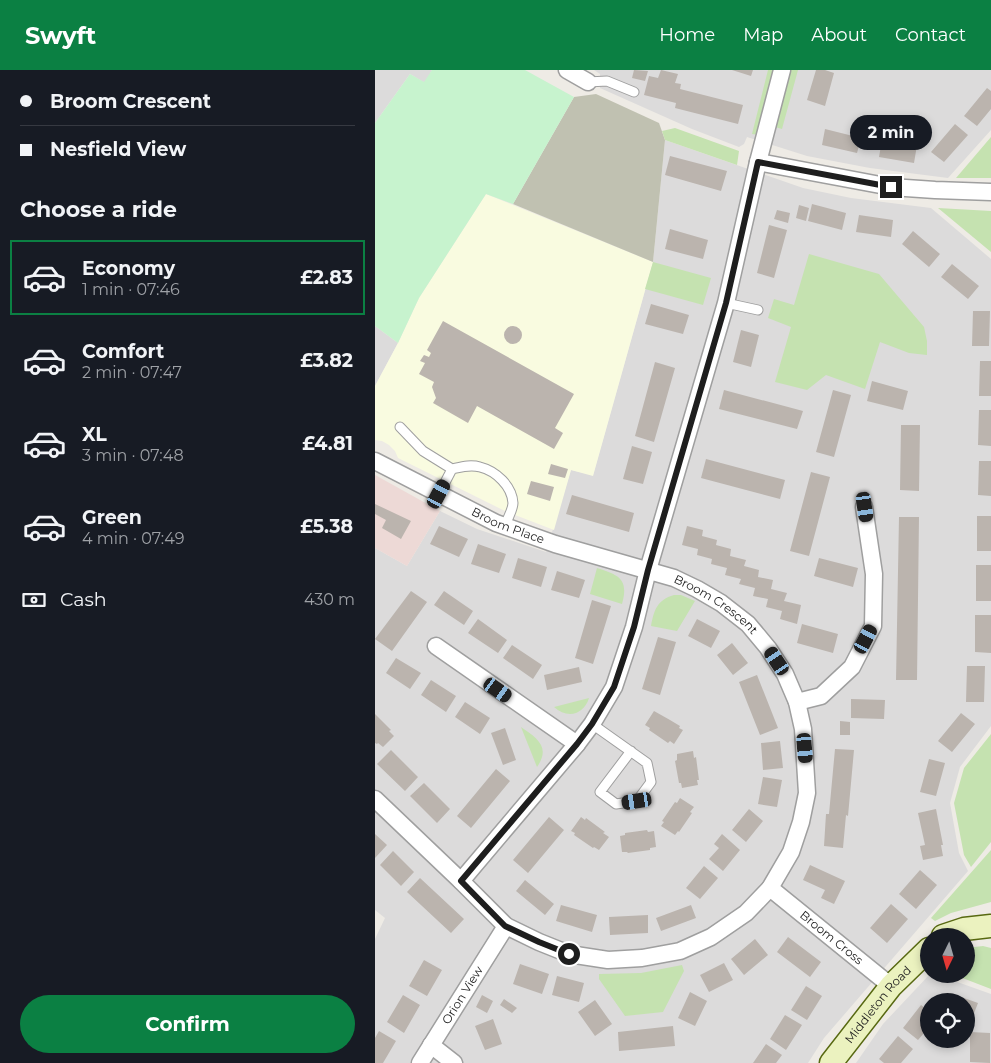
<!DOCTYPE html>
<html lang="en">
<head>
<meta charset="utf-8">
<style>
	:root { --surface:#171b24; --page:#242831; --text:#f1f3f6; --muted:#9ea1a6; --line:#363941; --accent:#0b8043 }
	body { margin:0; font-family:Montserrat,sans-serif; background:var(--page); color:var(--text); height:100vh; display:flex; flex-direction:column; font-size:19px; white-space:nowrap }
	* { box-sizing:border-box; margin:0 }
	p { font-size:16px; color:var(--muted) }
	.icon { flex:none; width:28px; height:28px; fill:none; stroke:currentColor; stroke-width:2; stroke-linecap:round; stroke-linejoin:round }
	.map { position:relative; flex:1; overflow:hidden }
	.drawer { display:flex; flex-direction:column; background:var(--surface); width:375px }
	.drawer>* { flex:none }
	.hud { display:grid; align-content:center; height:110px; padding:0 20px; background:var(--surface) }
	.needle { width:32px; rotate:185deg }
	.controls { position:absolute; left:545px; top:858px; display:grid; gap:10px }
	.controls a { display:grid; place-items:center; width:55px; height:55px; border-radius:50%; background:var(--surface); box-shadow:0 2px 8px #0003; font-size:25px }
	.end { position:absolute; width:22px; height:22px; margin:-11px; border:6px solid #1e1e1e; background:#fff; box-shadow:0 0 0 2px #fff }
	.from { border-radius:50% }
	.bubble { position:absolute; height:35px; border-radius:18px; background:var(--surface); box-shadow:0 2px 8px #0003; font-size:16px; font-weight:700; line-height:35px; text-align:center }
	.car { position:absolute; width:15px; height:30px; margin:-15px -8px; border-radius:6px; box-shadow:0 0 4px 1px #0007; background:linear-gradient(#222 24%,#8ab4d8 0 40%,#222 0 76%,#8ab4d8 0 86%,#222 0) }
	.hud b { display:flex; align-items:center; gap:18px; height:48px; font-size:19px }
	.hud b+b { border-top:1px solid var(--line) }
	.hud i { width:12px; height:12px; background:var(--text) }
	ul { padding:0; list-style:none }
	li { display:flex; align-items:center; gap:15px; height:75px; margin:0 10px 8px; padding:0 10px; border:2px solid transparent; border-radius:0px }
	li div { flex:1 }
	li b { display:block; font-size:19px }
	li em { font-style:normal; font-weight:700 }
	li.on { border-color:var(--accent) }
	li>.icon { width:45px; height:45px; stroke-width:1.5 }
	h2 { padding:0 20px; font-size:22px; line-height:60px }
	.pay { display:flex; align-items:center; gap:12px; height:55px; padding:0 20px; font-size:19px }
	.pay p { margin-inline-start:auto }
	.primary-button { display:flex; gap:10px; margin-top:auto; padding:10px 20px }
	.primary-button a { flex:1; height:58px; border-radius:30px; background:var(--accent); color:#fff; font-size:20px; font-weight:700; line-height:58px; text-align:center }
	header { display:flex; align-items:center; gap:30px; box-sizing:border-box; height:70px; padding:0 25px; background:var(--accent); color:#fff }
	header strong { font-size:24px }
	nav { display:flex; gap:28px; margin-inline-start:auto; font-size:18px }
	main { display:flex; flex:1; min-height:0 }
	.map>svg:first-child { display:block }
	.residential { fill:#dcdbdb; fill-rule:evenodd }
	.commercial { fill:#edd9d6 }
	.education { fill:#f9fbe0 }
	.construction { fill:#c0c1b1 }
	.grass { fill:#c5e2b0 }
	.park { fill:#c7f3ce }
	.building { fill:#bbb4ae }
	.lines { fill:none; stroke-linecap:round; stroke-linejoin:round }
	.lane-casing { stroke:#9f9f9f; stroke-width:11 }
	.street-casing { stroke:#9f9f9f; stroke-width:19 }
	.secondary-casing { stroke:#586911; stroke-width:25 }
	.lane { stroke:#fff; stroke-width:9 }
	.street { stroke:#fff; stroke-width:16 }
	.secondary { stroke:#ebf2bf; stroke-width:22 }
	.route { stroke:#1e1e1e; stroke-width:6 }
	.labels { text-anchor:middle; stroke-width:5; stroke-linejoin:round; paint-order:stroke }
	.street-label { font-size:12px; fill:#1e1e1e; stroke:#fff }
</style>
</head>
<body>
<header>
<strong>Swyft</strong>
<nav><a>Home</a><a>Map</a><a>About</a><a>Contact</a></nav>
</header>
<main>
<section class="drawer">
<div class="hud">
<b><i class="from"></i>Broom Crescent</b>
<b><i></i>Nesfield View</b>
</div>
<h2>Choose a ride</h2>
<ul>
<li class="on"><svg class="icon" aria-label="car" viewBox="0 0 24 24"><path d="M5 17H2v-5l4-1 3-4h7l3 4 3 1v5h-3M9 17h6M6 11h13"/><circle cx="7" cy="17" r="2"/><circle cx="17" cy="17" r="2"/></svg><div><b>Economy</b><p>1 min · 07:46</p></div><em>£2.83</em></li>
<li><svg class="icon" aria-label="car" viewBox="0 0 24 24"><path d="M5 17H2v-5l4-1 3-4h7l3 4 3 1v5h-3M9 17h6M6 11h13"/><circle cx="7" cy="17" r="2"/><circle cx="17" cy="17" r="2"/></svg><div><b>Comfort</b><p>2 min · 07:47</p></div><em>£3.82</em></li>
<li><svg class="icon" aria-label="car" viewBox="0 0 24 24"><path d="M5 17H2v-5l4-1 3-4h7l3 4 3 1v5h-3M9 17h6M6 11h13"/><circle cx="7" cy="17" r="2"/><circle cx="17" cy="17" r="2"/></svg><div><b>XL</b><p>3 min · 07:48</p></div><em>£4.81</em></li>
<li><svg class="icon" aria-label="car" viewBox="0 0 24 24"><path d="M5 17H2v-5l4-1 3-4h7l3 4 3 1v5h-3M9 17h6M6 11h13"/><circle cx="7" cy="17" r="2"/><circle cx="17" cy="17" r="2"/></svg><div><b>Green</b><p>4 min · 07:49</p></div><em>£5.38</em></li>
</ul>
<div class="pay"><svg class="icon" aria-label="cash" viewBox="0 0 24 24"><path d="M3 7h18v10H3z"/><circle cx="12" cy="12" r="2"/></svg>Cash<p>430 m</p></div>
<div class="primary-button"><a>Confirm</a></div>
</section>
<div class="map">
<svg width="616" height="993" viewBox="0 0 616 993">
	<rect width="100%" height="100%" fill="#eeebe5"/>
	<path class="residential" d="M 0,0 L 57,0 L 50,13 L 35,4 L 0,53 Z
		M 219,0 L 616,0 L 616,60 L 573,108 L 495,98 L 432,86 L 372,67 L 369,74 L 364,77 L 317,59 L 225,18 L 225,4 Z
		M 290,70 L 428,118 L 476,128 L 556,138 L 616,189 L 616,656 L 585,697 L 575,733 L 584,783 L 593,801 L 449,968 L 433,993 L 0,993 L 0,869 L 10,848 L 0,840 L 0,478 L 32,496 L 65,441 L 102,459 L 171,482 L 196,400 L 218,405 L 278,192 Z
		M 0,256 L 23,273 L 0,316 Z
		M 555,904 L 560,904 L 616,924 L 616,993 L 481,993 L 508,954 ZM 554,931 L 591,931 L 591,969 L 554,969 Z"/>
	<path class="commercial" d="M 0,405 L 65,441 L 32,496 L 0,478 Z"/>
	<path class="education" d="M 111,124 L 278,192 L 218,406 L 196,400 L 179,460 L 130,441 L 23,388 L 20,381 L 14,375 L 7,371 L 0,370 L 0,316 L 23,273 L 44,228 Z"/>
	<path class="construction" d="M 221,24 L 284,53 L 290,70 L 278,192 L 138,134 L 199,27 Z"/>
	<path class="grass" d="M 393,0 L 402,0 L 385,65 L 377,64 Z
		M 415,0 L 423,0 L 407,59 L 400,57 Z
		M 300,58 L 364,81 L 362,95 L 290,70 L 287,61 Z
		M 616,67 L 616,108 L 581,108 Z
		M 563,138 L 616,141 L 616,182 Z
		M 434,184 L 504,204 L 549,257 L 552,271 L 552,285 L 534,283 L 505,272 L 490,319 L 451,305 L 432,320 L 400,312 L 416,257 L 393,248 L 399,229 L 419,235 Z
		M 278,192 L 336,208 L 328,235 L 270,219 Z
		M 222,498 C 244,505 254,509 247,534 L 215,524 Z
		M 299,525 L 306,525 L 320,531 L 302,561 L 276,556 C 279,540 282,530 299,525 Z
		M 214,628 C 209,645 192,649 179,637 Z
		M 146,657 C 162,668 176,677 162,697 Z
		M 616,664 L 616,772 L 596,797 L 589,785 L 579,733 L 589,698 Z
		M 616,780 L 616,832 L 576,843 L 560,851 L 556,848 Z
		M 608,876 L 616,878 L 616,919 L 577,904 L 591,904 L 591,878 Z
		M 307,895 L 309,901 L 288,942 L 250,946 L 224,909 L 224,904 L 266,903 Z"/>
	<path class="park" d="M 57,0 L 150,0 L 199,27 L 138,134 L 111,124 L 44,228 L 23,273 L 0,256 L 0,53 L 35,4 L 49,12 Z"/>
	<path class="building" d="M 259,0 L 273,1 L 270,11 L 257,8 Z
		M 286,0 L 303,4 L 300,13 L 306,14 L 305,19 L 368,35 L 363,54 L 300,38 L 301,33 L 269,25 L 274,6 L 283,8 Z
		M 357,0 L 378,0 L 376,6 Z
		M 441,0 L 450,0 L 459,3 L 450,36 L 432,30 Z
		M 612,18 L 616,21 L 616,39 L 602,56 L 589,46 Z
		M 580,54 L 593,65 L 569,92 L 556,82 Z
		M 450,59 L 486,68 L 482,83 L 447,75 Z
		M 507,70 L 542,75 L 539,93 L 504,87 Z
		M 295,86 L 352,101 L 346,121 L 290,105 Z
		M 437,134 L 471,143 L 467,160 L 433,151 Z
		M 424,135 L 434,138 L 431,151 L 421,148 Z
		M 402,140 L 415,143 L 413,153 L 399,149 Z
		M 484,145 L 518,150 L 516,167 L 481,162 Z
		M 394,155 L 412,160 L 399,208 L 382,203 Z
		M 295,159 L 333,170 L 328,189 L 290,179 Z
		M 538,161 L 565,184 L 554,197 L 527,174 Z
		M 577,194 L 604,216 L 593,229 L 566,207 Z
		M 276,234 L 314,245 L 308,264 L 270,254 Z
		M 598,241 L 615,241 L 614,276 L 597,276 Z
		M 68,251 L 199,324 L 180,358 L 188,363 L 179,379 L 102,336 L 93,353 L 58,333 L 61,328 L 57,317 L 59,312 L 44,304 L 50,293 L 45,291 L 49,285 L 54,287 L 56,283 L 52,280 Z
		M129 265a9 9 0 1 1 18 0a9 9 0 1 1-18 0Z
		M 366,260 L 384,265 L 376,297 L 358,292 Z
		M 605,291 L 616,291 L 616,326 L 604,326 Z
		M 280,292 L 300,298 L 279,372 L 260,366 Z
		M 497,311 L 533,321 L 528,340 L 492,331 Z
		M 349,320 L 428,341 L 422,359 L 344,339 Z
		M 458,320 L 476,325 L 459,387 L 441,382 Z
		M 604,340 L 616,340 L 616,376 L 603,375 Z
		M 526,355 L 545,355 L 544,421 L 525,420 Z
		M 257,376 L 277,382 L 268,414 L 248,409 Z
		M 331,389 L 410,410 L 405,429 L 326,408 Z
		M 604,391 L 616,391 L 616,426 L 603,425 Z
		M 176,394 L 193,399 L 190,408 L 173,404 Z
		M 436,402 L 455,407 L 434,486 L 415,481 Z
		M 156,411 L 179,417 L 175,431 L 152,424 Z
		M 197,425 L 259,443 L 254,462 L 191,444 Z
		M 0,434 L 36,451 L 26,469 L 7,458 L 11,450 L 0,444 Z
		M 602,446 L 616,446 L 616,481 L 602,481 Z
		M 524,447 L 544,447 L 542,610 L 521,610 Z
		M 64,456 L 93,469 L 84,487 L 55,474 Z
		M 312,456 L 328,460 L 327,466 L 342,470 L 341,475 L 356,479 L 355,486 L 371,490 L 369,496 L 384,500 L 383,507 L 398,510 L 396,519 L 412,523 L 409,531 L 426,535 L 422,554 L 405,549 L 407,541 L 391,537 L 393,529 L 378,526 L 380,518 L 364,514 L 366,509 L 350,505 L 352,498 L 336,494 L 337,489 L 322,485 L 323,479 L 307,475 Z
		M 103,474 L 131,484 L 124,503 L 96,494 Z
		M 143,488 L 172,497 L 166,517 L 137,508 Z
		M 444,488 L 483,498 L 478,517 L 439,506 Z
		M 601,495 L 616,495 L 616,531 L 601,531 Z
		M 182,501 L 210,510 L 204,528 L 176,520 Z
		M 36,521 L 52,532 L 17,581 L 0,569 Z
		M 69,521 L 98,541 L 89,555 L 59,535 Z
		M 217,530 L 236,536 L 218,594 L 200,588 Z
		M 600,545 L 616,545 L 616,583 L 600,582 Z
		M 103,549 L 132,570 L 123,583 L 93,563 Z
		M 322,549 L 345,561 L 336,578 L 313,566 Z
		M 427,554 L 463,564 L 458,583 L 422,573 Z
		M 283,567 L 301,572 L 285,625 L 267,619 Z
		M 357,573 L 373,593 L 358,605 L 342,585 Z
		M 137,575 L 167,595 L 158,609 L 128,588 Z
		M 21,588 L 46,603 L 35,619 L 11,603 Z
		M 592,596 L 610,596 L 609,632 L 591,632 Z
		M 204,597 L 207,612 L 172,620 L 169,605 Z
		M 382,605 L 403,658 L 385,665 L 364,612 Z
		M 56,610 L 81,626 L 71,642 L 46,625 Z
		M 476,629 L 510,630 L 509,649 L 476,648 Z
		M 90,632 L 115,648 L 105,664 L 80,647 Z
		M 279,641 L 295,650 L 305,656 L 304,658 L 308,660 L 299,674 L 295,671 L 293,673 L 274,660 L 275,658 L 270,655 Z
		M 586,643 L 600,654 L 577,682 L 563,671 Z
		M 0,644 L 16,660 L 14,661 L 19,666 L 8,677 L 3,673 L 2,674 L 0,673 Z
		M 465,651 L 475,652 L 475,665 L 465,665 Z
		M 130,658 L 141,690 L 128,695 L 116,663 Z
		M 405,671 L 408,698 L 388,700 L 386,673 Z
		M 460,679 L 479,680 L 473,746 L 471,745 L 468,778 L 449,776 L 451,744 L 454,744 Z
		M 16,680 L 43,707 L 30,721 L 2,694 Z
		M 318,681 L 319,688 L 321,687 L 324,710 L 322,710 L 323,715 L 307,718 L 306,713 L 304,713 L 300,691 L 302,690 L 302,684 Z
		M 554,689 L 570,693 L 561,726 L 545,722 Z
		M 121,699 L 135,711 L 96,758 L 82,746 Z
		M 388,707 L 407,710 L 402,737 L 383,734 Z
		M 49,713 L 75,739 L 62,753 L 35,726 Z
		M 305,728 L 319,737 L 315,742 L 317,743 L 304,762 L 303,761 L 300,765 L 286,756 L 289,752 L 287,751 L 300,732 L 302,733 Z
		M 374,739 L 388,751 L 371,772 L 357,760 Z
		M 561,739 L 568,775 L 566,775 L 568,786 L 548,790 L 545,776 L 550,775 L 543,743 Z
		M 174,747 L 189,760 L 153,803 L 138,790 Z
		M 206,747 L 210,750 L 211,748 L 230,762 L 228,763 L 234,767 L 224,780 L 219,777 L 218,778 L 199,765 L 200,763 L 196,761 Z
		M 272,760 L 273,762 L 279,761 L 281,777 L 275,778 L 275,780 L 253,783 L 252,782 L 247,782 L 245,766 L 250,765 L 250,763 Z
		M 0,764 L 12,775 L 0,788 Z
		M 347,764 L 365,780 L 348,801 L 334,789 L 344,778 L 339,774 Z
		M 18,781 L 39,802 L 26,816 L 5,795 Z
		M 435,795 L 470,811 L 459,834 L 446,828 L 450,820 L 428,810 Z
		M 329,796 L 343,808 L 325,829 L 311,818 Z
		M 545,800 L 562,815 L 541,839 L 524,824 Z
		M 45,808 L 89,849 L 76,863 L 32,822 Z
		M 150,810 L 179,834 L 170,845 L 141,821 Z
		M 516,834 L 533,849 L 512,873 L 495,858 Z
		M 186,835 L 222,845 L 217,862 L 181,851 Z
		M 316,835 L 321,848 L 286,861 L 281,848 Z
		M 273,845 L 273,863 L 235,865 L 234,847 Z
		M 413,867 L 446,892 L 435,907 L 402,882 Z
		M 380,869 L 393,885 L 369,905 L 356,889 Z
		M 49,890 L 67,900 L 52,926 L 34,916 Z
		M 349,893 L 358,910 L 334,922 L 325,905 Z
		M 145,894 L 174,904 L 167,924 L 138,914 Z
		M 182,906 L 209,913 L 204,932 L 177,925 Z
		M 431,916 L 447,926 L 432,950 L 416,940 Z
		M 315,922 L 332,931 L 320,956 L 303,948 Z
		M 575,923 L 603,933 L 596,951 L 591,950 L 591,931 L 572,931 Z
		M 28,925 L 45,935 L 29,963 L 12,952 Z
		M 107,925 L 118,931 L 112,943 L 101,937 Z
		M 129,929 L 142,938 L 137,943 L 125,935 Z
		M 220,930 L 237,954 L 220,966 L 203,942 Z
		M 546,935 L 554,941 L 554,957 L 543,970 L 528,958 Z
		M 410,945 L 427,955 L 411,980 L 395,969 Z
		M 118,949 L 127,974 L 110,980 L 100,956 Z
		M 298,956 L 300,976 L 244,981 L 243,962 Z
		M 4,961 L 21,971 L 8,993 L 0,993 L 0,968 Z
		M 595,962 L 615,963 L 615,993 L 595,992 Z
		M 523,966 L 538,979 L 526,993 L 509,993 L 504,989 Z
		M 391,974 L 407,985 L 401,993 L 378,993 Z"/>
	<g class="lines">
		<g class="lane-casing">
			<path id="lane" d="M 213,12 L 232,11 L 259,22
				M 351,233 L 383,240
				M 25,357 L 48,381 L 77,399
				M 64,424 L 77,399 C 86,397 95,394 105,397 C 121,401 137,416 138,433 C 138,440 132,449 130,456
				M 217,654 L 272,693 L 276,712 L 262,731 L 241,734 L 225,722 L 256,681"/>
		</g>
		<g class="street-casing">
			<g id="street">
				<path d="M 192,0 L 213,12"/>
				<path d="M 383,92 L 516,117 L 560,120 L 616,122"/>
				<path id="s1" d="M 0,391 L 121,453 L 180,474 L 299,508 L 322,519 L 346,533 L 373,554 L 393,578 L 410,604 L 422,632 L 428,659 L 432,723 L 426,752 L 416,782 L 395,818 L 371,843 L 336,867 L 305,881 L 267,888 L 233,890 L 194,884 L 164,872 L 131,856 L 86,811 L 0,729"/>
				<path d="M 61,576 L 202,674"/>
				<path d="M 422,632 L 446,626 L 477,597 L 498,556 L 499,504 L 489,437"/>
				<path d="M 86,811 L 202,674 L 217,654 L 239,617 L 259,557 L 273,500 L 351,233 L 383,92 L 407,0"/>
				<path id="s2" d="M 395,818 L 516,916"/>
				<path d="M 56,975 L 79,993"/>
				<path id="s3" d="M 45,993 L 131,856"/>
			</g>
		</g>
		<g class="secondary-casing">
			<g id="secondary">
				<path d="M 568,866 L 589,859 L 616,856"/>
				<path id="s4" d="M 456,993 L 516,916 L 554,879"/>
			</g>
		</g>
		<use href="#lane" class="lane"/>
		<use href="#street" class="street"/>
		<use href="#secondary" class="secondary"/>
	</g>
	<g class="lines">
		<path class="route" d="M 194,884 L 164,872 L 130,856 L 86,811 L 202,674 L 217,654 L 239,617 L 259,557 L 273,500 L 351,233 L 383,92 L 516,117"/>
	</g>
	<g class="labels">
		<g class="street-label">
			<text dy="4" stroke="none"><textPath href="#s1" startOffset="148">Broom Place</textPath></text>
			<text dy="4" stroke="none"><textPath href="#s1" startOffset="372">Broom Crescent</textPath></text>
			<text dy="4" stroke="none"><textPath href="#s2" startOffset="79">Broom Cross</textPath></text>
			<text dy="4" stroke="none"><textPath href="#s3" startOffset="80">Orion View</textPath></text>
			<text dy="4" stroke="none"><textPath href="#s4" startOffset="75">Middleton Road</textPath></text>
		</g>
	</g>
</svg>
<div class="controls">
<a><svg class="needle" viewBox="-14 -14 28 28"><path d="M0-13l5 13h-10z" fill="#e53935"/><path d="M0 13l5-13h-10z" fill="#9ea1a6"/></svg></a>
<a><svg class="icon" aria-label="locate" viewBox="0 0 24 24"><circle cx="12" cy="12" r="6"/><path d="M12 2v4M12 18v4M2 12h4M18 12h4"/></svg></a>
</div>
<i class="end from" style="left:194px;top:884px"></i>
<i class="end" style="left:516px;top:117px"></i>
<div class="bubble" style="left:475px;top:45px;width:82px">2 min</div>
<i class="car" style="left:64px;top:424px;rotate:28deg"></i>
<i class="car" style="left:490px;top:437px;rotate:172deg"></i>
<i class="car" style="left:491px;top:569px;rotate:28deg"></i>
<i class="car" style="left:402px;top:591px;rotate:326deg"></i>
<i class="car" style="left:123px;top:620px;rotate:125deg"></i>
<i class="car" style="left:430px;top:678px;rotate:175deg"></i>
<i class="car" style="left:262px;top:731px;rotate:261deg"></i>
</div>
</main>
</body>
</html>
